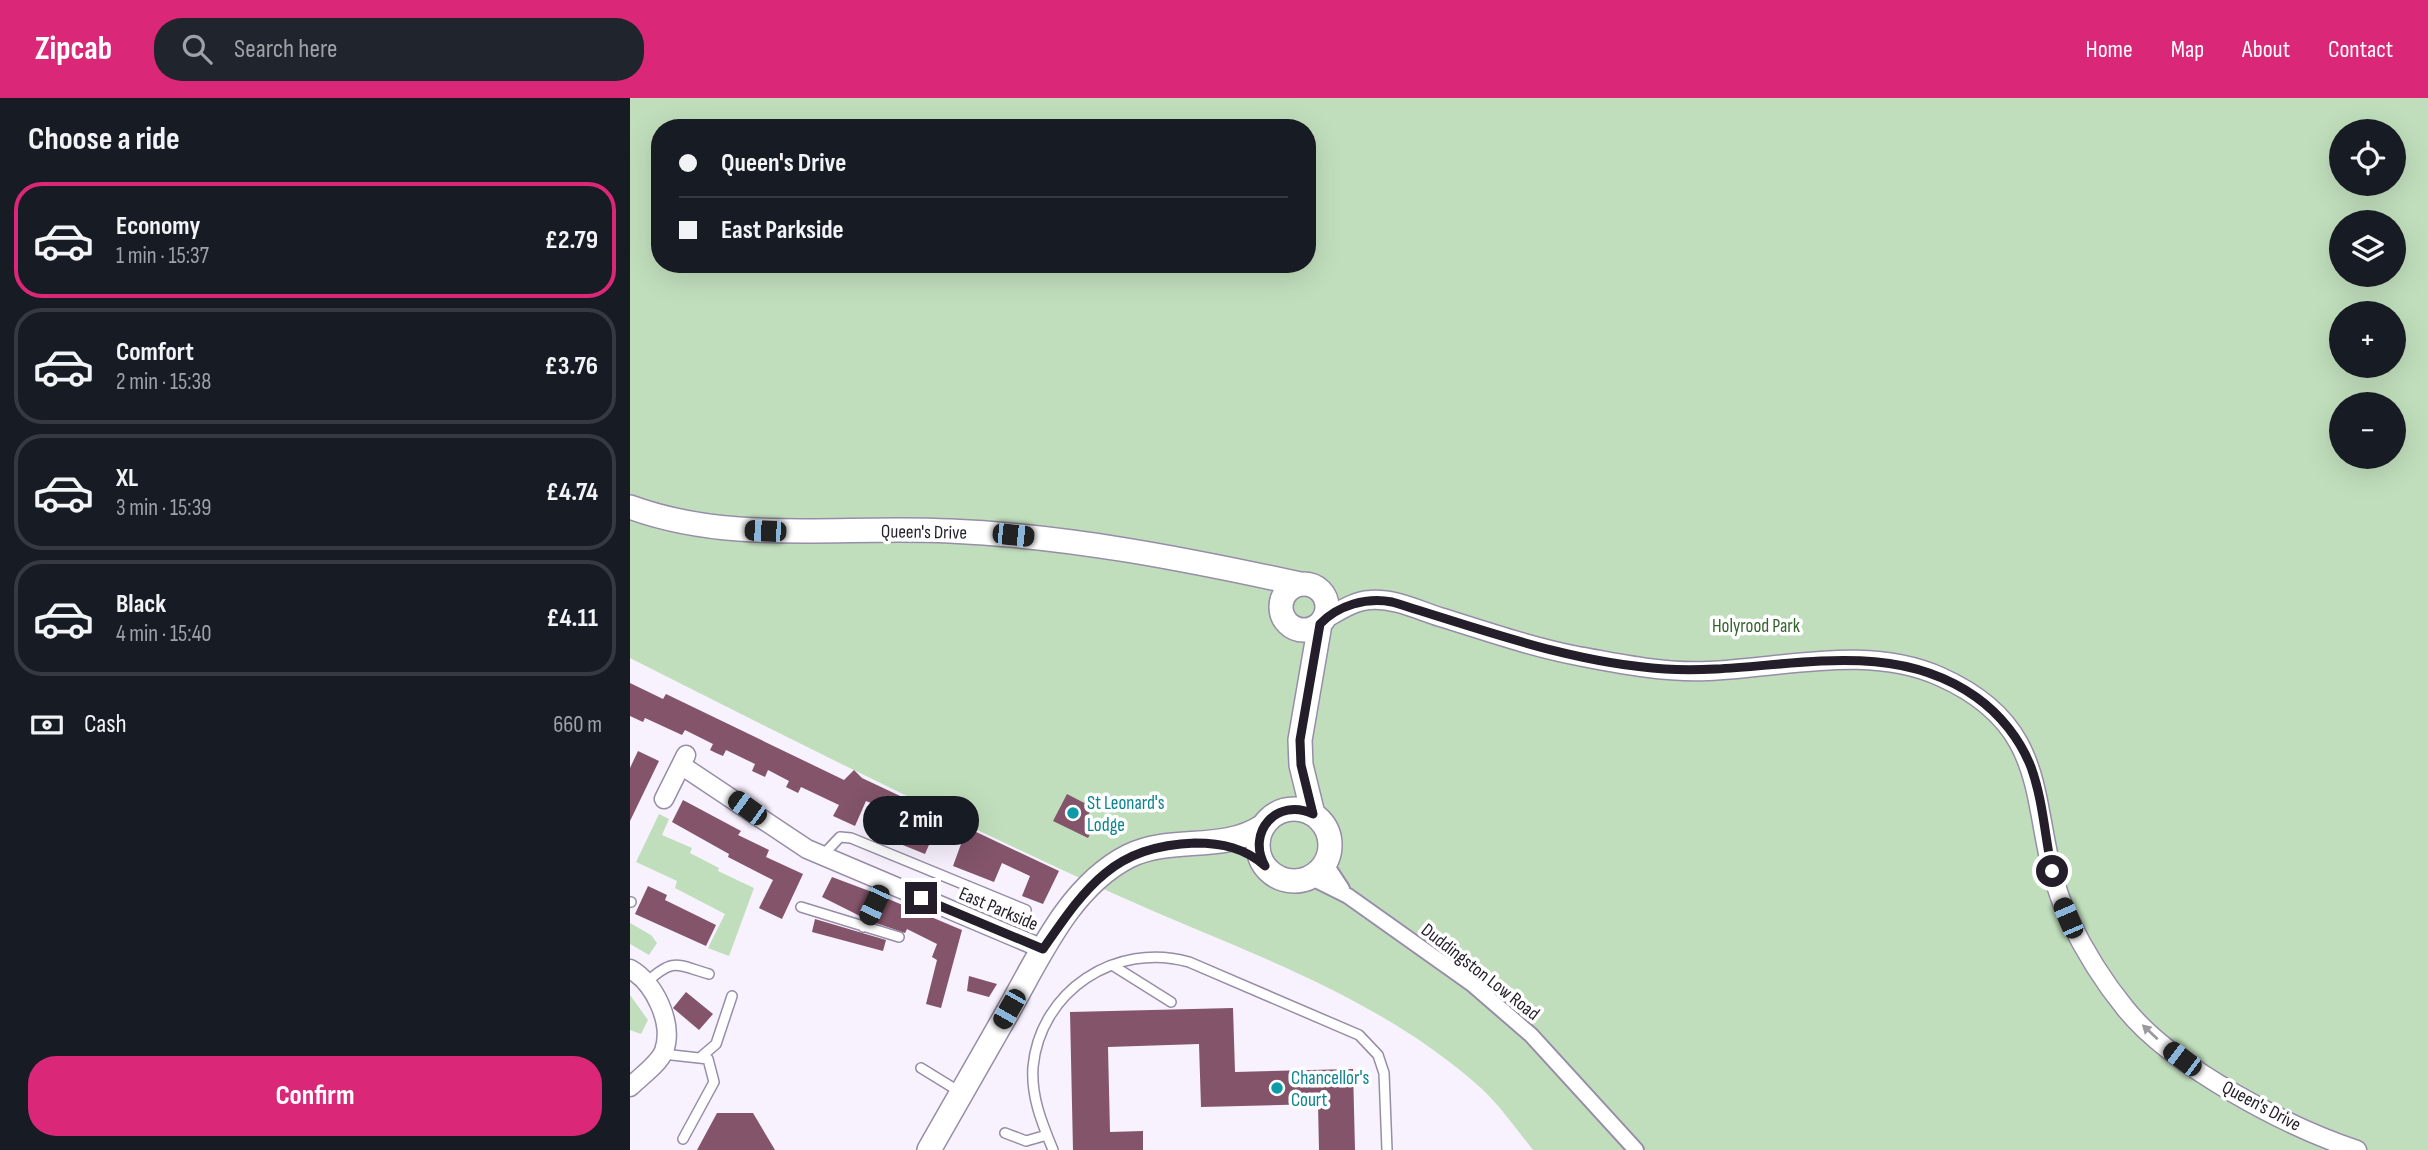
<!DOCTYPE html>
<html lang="en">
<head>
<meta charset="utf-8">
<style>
	:root { --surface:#171b24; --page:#20242c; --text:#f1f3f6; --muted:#9ea1a6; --line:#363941; --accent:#db2777 }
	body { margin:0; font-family:"Sofia Sans Condensed",sans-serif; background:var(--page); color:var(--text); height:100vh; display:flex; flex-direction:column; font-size:26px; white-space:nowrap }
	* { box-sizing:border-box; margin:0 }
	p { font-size:23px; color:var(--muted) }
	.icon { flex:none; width:38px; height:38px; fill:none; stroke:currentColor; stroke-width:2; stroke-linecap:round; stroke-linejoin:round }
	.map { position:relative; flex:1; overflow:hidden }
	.drawer { display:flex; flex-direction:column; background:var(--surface); width:630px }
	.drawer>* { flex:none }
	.banner { position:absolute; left:21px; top:21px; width:665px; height:154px; border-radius:28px; box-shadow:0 7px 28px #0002; display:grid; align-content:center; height:154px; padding:0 28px; background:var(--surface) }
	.buttons { position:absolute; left:1699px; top:21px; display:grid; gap:14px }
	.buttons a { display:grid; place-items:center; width:77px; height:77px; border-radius:50%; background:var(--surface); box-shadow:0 7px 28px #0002; font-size:35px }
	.end { position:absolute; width:32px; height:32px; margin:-16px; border:9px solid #231e29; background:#fff; box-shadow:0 0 0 4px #fff }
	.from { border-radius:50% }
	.bubble { position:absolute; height:49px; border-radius:24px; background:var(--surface); box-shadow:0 7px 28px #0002; font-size:23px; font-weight:700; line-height:49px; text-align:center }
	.car { position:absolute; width:21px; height:42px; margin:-21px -10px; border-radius:9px; box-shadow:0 0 5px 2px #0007; background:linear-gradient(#222 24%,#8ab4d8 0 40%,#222 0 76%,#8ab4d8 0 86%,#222 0) }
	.banner b { display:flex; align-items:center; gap:24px; height:66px; font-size:26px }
	.banner b+b { border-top:2px solid var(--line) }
	.banner i { width:18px; height:18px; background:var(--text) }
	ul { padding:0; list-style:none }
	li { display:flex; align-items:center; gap:21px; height:116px; margin:0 14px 10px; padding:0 14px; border:4px solid var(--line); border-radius:28px }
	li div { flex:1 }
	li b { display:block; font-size:26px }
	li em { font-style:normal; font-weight:700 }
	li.current { border-color:var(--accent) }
	li>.icon { width:63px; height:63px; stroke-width:1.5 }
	h2 { padding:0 28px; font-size:32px; line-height:84px }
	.pay { display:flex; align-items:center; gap:18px; height:77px; padding:0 28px; font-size:26px }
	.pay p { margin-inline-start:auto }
	.cta { display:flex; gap:14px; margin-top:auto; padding:14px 28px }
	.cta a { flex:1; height:80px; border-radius:28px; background:var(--accent); color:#fff; font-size:28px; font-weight:700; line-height:80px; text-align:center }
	header { display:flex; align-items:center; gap:42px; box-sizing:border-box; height:98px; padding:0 35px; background:var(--accent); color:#fff }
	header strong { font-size:33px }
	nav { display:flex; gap:38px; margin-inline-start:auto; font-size:24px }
	.search { width:490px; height:63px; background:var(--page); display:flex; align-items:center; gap:18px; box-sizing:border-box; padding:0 24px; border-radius:28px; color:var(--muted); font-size:26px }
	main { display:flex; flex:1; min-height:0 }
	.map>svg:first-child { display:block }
	.green { fill:#c0debc; fill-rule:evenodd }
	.building { fill:#83546a }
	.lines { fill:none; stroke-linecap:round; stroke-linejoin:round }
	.service-casing { stroke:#988da8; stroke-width:12 }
	.pedestrian-casing { stroke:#988da8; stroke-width:18 }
	.minor-casing { stroke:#988da8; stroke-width:21 }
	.tertiary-casing { stroke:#988da8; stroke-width:26 }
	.service { stroke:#fff; stroke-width:9 }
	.pedestrian { stroke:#fff; stroke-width:14 }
	.minor { stroke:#fff; stroke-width:18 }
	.tertiary { stroke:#fff; stroke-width:23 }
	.oneway { fill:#9c9a9f }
	.route { stroke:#231e29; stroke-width:9 }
	.culture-dot { fill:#0f9aa8; stroke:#fff; stroke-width:2.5 }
	.labels { text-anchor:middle; stroke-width:7; stroke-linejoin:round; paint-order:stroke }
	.street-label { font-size:19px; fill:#231e29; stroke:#fff }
	.park-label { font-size:19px; fill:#34642e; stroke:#fff }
	.culture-label { font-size:19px; fill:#0d838f; stroke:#fff; text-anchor:start }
</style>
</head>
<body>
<header>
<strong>Zipcab</strong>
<div class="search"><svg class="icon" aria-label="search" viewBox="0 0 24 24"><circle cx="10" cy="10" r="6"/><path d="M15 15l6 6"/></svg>Search here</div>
<nav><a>Home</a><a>Map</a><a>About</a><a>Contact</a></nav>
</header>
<main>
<section class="drawer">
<h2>Choose a ride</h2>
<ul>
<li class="current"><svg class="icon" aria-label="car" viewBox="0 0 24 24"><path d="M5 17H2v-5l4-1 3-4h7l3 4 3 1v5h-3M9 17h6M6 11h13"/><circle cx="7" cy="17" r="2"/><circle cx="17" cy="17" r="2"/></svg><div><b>Economy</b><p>1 min · 15:37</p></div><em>£2.79</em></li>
<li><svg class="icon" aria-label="car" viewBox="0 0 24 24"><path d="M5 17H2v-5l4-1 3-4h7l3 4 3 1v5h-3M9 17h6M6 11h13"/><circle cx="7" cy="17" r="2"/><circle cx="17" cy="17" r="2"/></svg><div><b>Comfort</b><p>2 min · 15:38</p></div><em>£3.76</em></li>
<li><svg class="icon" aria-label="car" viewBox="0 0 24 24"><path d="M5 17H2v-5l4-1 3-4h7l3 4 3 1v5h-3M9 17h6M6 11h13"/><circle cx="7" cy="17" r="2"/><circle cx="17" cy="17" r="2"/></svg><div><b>XL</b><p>3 min · 15:39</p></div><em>£4.74</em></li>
<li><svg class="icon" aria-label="car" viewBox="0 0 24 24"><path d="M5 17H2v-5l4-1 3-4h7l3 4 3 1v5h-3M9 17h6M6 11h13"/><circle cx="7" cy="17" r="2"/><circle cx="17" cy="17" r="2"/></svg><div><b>Black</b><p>4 min · 15:40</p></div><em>£4.11</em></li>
</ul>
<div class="pay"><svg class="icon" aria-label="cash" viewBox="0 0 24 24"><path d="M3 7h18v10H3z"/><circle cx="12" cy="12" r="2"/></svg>Cash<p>660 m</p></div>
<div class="cta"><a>Confirm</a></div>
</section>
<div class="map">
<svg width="1798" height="1052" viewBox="0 0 1798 1052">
	<rect width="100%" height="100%" fill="#f7f2fe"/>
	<path class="green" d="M 0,0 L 1798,0 L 1798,1052 L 903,1052 C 887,1032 871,1009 852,991 C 746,895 608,852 480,794 C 318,720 158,640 0,560 ZM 30,30 L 677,30 L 677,166 L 30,166 ZM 1712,33 L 1764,33 L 1764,86 L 1712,86 ZM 1712,124 L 1764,124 L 1764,177 L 1712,177 ZM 1712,215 L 1764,215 L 1764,268 L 1712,268 ZM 1712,306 L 1764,306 L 1764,359 L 1712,359 Z
		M 29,716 L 39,721 L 32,737 L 62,750 L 60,755 L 89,770 L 88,773 L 124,790 L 99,858 L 78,850 L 95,816 L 45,790 L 47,783 L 6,764 Z
		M 0,825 L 21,837 L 27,845 L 19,857 L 0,846 Z
		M 0,897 L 18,922 L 11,936 L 0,932 Z"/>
	<path class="building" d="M 0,585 L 33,601 L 36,596 L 214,682 L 224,672 L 232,680 L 429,773 L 413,806 L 392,798 L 400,778 L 372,765 L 364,784 L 323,768 L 331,746 L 305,733 L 295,756 L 253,739 L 264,715 L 236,703 L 225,728 L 203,718 L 209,707 L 171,689 L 168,695 L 156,689 L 159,683 L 138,672 L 135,679 L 122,673 L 125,666 L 96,652 L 93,658 L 86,655 L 80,652 L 83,646 L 55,632 L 52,637 L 15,620 L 13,624 L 0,618 Z
		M 8,653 L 29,663 L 0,723 L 0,670 Z
		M 437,696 L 462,709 L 456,722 L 465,726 L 458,740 L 423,723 Z
		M 53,702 L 111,733 L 108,737 L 139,752 L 136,759 L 173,776 L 152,821 L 129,810 L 143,782 L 98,759 L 99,756 L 42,724 Z
		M 202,779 L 242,794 L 230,818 L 192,799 Z
		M 18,788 L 37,797 L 35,802 L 86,827 L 76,848 L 5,816 Z
		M 256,800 L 332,832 L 311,910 L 296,906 L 307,862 L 302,859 L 307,846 L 277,831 L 275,835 L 243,824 Z
		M 185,821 L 256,842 L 253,853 L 182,834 Z
		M 339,878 L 367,886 L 359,899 L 337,893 Z
		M 56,894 L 83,916 L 69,932 L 43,910 Z
		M 603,910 L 605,974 L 723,971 L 725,1052 L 689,1052 L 688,1006 L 571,1009 L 569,946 L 478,949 L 480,1034 L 513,1033 L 513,1052 L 443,1052 L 440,914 Z
		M 87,1015 L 123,1015 L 145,1052 L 67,1052 Z"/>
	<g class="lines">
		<g class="service-casing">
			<path id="service" d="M 192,758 L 210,739 L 221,740 L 396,812
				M 0,804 L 1,804
				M 171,809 L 269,839
				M 233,829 L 254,785
				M 482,867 L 541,904
				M 17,884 C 44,859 47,867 79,876
				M 33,956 L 78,961 L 84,984 L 53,1041
				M 72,958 L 86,946 L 102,898
				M 291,970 L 330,994
				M 375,1035 L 396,1043 L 417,1037
				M 423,1052 C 412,1025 401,999 403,969 C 410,893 486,843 559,864 L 729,937 L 748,957 L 754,975 L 757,1052"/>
		</g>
		<g class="pedestrian-casing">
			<path id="pedestrian" d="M 695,765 L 712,791
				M 680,779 L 718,798 L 842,886 L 901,937 L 1006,1052"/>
		</g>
		<g class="minor-casing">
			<path id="minor" d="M 693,522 C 708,514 723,503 740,502 C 764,500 788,512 810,519 C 856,533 901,549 948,558 C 990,566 1035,575 1078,573 C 1154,570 1238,546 1311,579 C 1434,634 1393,725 1439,821 C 1454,852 1473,883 1495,910 C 1541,968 1657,1029 1727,1052
				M 56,657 L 51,667 L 177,751 L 413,851
				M 34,701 L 51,667
				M 0,871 C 24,884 44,925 34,953 C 29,966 10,979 0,989"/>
		</g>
		<g class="tertiary-casing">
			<path id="tertiary" d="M 0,409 C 103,447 213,427 320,433 C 438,438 555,461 670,486
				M651 509a23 23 0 1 1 46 0a23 23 0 1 1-46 0Z
				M628 747a36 36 0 1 1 72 0a36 36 0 1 1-72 0Z
				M 683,716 L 671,667 L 670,642 L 690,526
				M 299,1052 C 325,1007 350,962 376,917 C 408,861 439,788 499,758 C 542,737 592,755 633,728"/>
		</g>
		<use href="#service" class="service"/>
		<use href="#pedestrian" class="pedestrian"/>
		<use href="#minor" class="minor"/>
		<use href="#tertiary" class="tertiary"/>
	</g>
	<defs><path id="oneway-solid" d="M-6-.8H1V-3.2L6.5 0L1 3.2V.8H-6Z" transform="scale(1.75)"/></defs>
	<use class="oneway" href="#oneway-solid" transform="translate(1520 934) rotate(-137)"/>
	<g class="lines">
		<path class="route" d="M 291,800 L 413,851 C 456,789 483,748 565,745 C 592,745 615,750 635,768 C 616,734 647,699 683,716 L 671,667 L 670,642 L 690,526 C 708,507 737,499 762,504 C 851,531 941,565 1035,571 C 1139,578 1253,533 1346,599 C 1370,616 1390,641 1401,669 C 1413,702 1415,739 1422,773"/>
	</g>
	<g class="culture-dot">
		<circle cx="443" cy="715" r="7"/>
		<circle cx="647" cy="990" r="7"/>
	</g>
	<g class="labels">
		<g class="street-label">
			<text transform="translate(294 433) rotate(1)" y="7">Queen's Drive</text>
			<text transform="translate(369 810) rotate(23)" y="7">East Parkside</text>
			<text transform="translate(851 873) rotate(38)" y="7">Duddingston Low Road</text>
			<text transform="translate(1632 1007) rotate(28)" y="7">Queen's Drive</text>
		</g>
		<g class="park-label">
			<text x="1126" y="534">Holyrood Park</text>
		</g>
		<g class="culture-label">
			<text x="457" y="711">St Leonard's<tspan x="457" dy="22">Lodge</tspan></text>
			<text x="661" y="986">Chancellor's<tspan x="661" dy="22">Court</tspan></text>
		</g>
	</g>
</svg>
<div class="buttons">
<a><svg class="icon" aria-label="locate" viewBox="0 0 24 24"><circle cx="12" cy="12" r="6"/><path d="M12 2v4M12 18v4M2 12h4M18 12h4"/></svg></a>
<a><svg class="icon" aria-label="layers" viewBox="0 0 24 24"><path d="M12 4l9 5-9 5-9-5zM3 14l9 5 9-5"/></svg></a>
<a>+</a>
<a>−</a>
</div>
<i class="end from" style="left:1422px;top:773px"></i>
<i class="end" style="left:291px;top:800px"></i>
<div class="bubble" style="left:233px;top:698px;width:116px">2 min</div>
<i class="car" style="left:135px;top:433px;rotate:272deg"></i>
<i class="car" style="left:383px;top:437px;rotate:96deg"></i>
<i class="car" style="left:117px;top:710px;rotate:306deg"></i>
<i class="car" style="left:244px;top:807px;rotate:205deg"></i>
<i class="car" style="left:1438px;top:820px;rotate:337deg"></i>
<i class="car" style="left:379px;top:911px;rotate:210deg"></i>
<i class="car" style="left:1552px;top:961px;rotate:307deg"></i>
<div class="banner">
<b><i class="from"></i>Queen's Drive</b>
<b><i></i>East Parkside</b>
</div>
</div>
</main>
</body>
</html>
